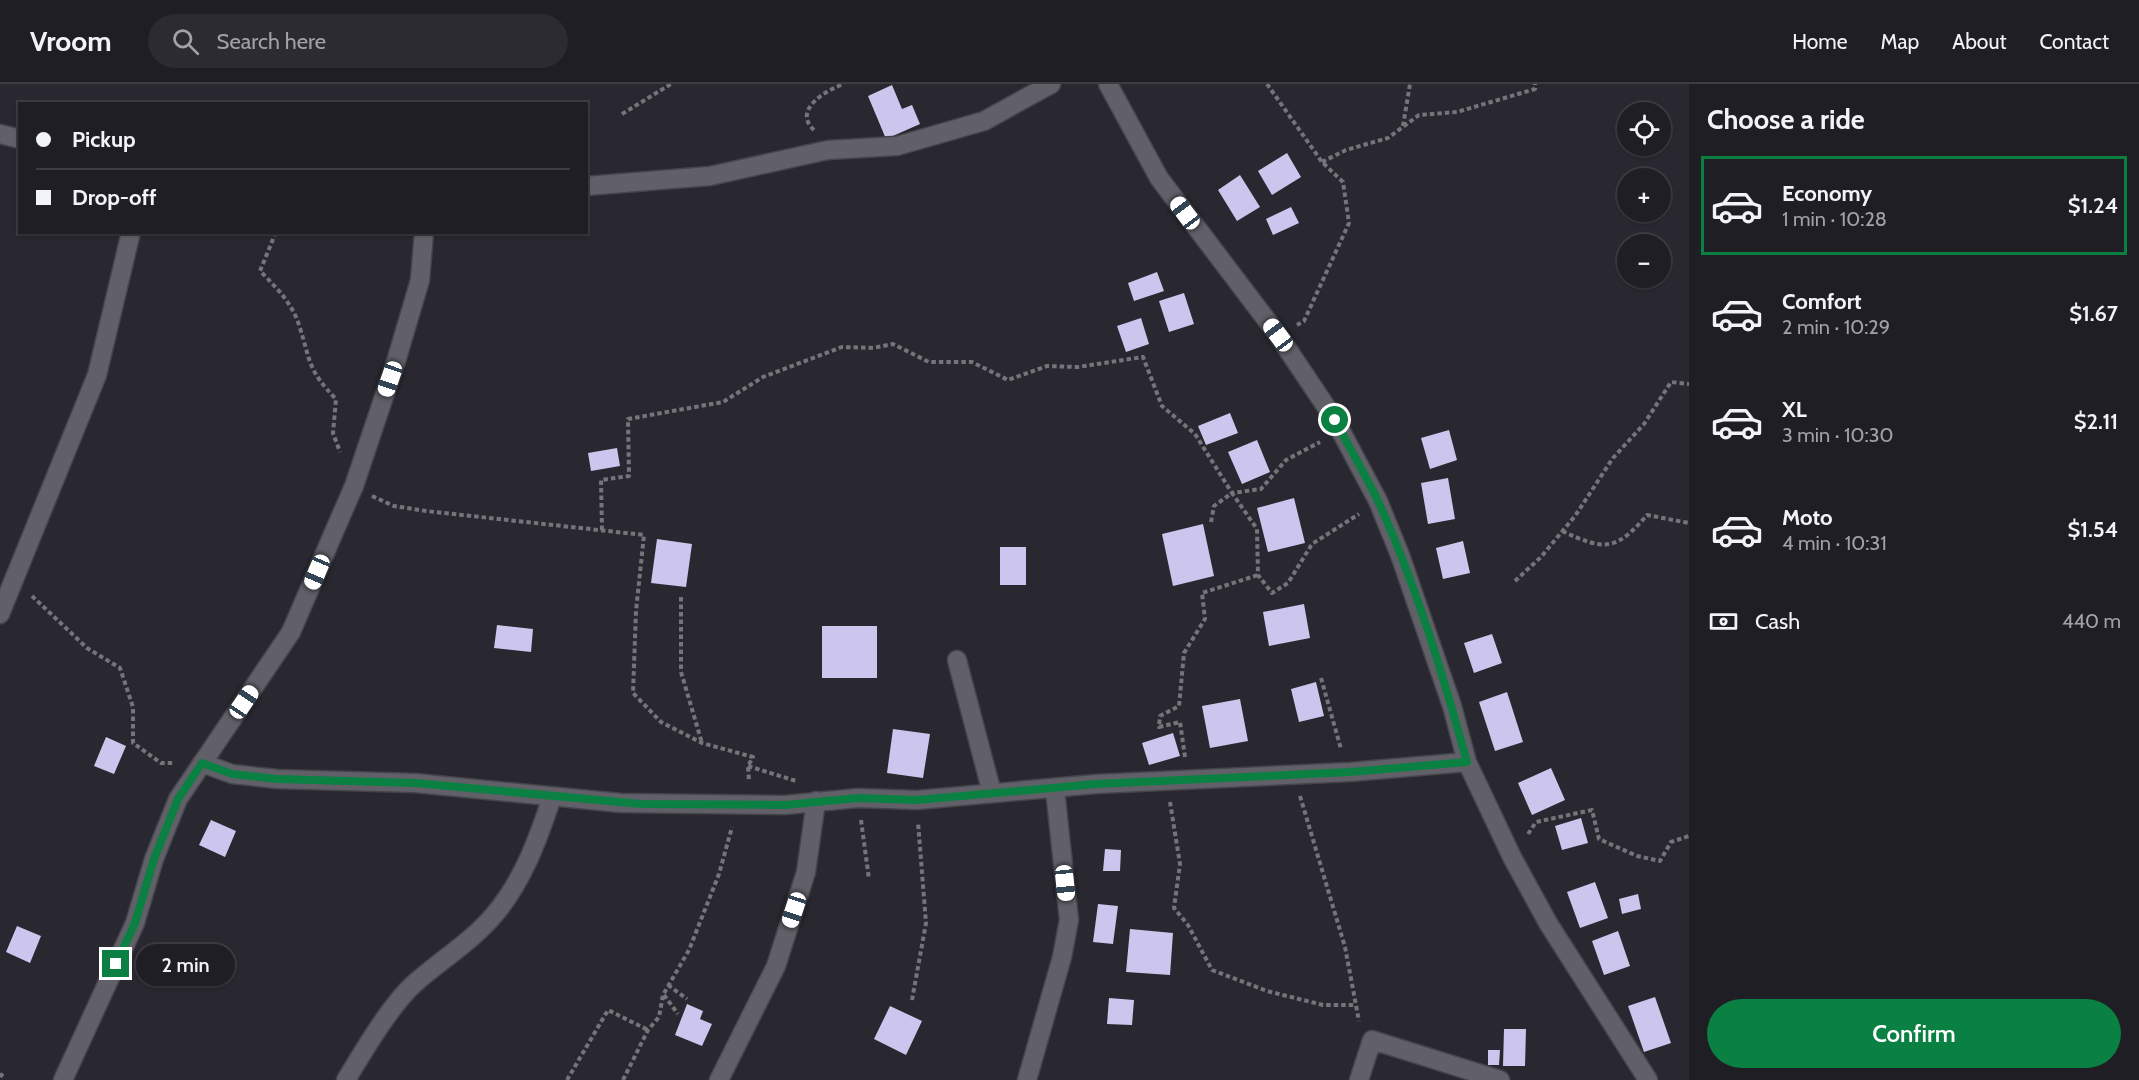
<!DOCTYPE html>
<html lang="en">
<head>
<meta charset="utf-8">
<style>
	:root { --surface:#1f1e24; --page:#2c2b31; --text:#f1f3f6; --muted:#a1a2a6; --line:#3c3c41; --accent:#0b8043 }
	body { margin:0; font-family:Cabin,sans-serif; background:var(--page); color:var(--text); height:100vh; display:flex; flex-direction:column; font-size:22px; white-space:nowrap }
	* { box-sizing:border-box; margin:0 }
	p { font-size:20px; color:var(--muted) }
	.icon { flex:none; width:33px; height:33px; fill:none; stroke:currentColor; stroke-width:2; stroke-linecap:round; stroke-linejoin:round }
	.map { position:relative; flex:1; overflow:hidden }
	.details { display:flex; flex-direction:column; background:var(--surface); width:450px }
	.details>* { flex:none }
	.guide { position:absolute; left:18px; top:18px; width:570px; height:132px; border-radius:0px; box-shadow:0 2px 4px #0004,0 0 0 2px var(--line); display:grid; align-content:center; height:132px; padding:0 18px; background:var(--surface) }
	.tools { position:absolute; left:1617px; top:18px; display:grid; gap:12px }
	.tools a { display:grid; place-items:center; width:54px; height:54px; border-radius:50%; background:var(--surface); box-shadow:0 2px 4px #0004,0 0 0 2px var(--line); font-size:30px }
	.end { position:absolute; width:27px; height:27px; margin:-14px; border:8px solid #0b8043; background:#fff; box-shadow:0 0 0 3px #fff }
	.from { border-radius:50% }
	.bubble { position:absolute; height:42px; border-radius:21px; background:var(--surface); box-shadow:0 2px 4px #0004,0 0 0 2px var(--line); font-size:20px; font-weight:600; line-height:42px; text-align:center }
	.car { position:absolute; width:18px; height:36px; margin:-18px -9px; border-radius:8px; box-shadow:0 0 4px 2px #0007; background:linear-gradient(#fff 24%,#345 0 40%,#fff 0 76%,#345 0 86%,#fff 0) }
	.guide b { display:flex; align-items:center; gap:21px; height:57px; font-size:22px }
	.guide b+b { border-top:2px solid var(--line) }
	.guide i { width:15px; height:15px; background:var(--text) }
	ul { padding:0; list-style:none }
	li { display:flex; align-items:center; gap:18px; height:99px; margin:0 12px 9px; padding:0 6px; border:3px solid transparent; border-radius:0px }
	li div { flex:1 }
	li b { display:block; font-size:22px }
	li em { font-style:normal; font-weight:600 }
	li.selected { border-color:var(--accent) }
	li>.icon { width:54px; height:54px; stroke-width:1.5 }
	h2 { padding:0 18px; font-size:27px; line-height:72px }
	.pay { display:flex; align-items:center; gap:15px; height:66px; padding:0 18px; font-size:22px }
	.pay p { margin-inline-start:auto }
	.button { display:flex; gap:12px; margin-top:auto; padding:12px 18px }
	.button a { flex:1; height:69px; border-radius:36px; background:var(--accent); color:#fff; font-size:24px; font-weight:600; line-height:69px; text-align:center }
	header { display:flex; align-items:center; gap:36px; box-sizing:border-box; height:84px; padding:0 30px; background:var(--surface); border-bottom:2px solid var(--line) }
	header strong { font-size:28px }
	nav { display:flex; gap:33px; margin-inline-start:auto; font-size:21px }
	.search { width:420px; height:54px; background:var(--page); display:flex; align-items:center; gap:15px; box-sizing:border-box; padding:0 21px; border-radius:33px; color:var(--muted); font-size:22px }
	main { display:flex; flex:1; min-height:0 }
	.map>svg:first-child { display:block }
	.building { fill:#ccc6ee }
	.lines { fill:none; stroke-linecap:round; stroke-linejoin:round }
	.street-casing { stroke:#45444b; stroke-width:21 }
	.path { stroke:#75747b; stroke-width:4; stroke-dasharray:4.5 3; stroke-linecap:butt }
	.street { stroke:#616069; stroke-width:18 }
	.route { stroke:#0b8043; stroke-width:8 }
</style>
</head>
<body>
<header>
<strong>Vroom</strong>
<div class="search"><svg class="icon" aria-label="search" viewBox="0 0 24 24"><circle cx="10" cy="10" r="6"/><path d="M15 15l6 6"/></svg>Search here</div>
<nav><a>Home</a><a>Map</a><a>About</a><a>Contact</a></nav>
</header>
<main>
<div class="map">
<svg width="1689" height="996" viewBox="0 0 1689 996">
	<rect width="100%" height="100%" fill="#292830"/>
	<path class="building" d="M 892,1 L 902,25 L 912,21 L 920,40 L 886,55 L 868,12 Z
		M 1287,69 L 1301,93 L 1272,111 L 1258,87 Z
		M 1240,91 L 1260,123 L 1237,137 L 1218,106 Z
		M 1291,123 L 1299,139 L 1273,151 L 1266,135 Z
		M 1157,188 L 1164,207 L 1134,217 L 1128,199 Z
		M 1184,209 L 1194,240 L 1169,248 L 1159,217 Z
		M 1141,234 L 1149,260 L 1126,268 L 1117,242 Z
		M 1230,329 L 1238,349 L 1206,361 L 1198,342 Z
		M 1449,346 L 1457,376 L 1430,385 L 1421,354 Z
		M 1257,356 L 1270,388 L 1242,400 L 1228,368 Z
		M 617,364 L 620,382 L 591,387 L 588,369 Z
		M 1448,394 L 1455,435 L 1428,440 L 1421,399 Z
		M 1294,414 L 1305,459 L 1268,468 L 1257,424 Z
		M 1203,440 L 1214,492 L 1173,502 L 1162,450 Z
		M 657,455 L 692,460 L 686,503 L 651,499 Z
		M 1463,457 L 1470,489 L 1443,495 L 1436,464 Z
		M 1000,463 L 1026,463 L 1026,501 L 1000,501 Z
		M 1304,520 L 1310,554 L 1269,562 L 1263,528 Z
		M 497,541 L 533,545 L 531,568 L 494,564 Z
		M 822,542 L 877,542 L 877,594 L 822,594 Z
		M 1492,550 L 1502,579 L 1474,589 L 1464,559 Z
		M 1316,598 L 1324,632 L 1299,638 L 1291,605 Z
		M 1507,608 L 1523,658 L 1495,667 L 1479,618 Z
		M 1240,615 L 1248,657 L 1210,664 L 1202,622 Z
		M 893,645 L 930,650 L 923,694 L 887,689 Z
		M 1173,649 L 1180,672 L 1149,681 L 1142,659 Z
		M 106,653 L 126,662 L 114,690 L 94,682 Z
		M 1551,684 L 1565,716 L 1532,731 L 1518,699 Z
		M 1581,734 L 1588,759 L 1562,766 L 1555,742 Z
		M 211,736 L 236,747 L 225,773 L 199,761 Z
		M 1105,765 L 1121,766 L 1120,787 L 1103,787 Z
		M 1595,798 L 1608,834 L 1580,844 L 1567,808 Z
		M 1638,810 L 1641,825 L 1622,830 L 1619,815 Z
		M 1098,820 L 1118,822 L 1113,860 L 1093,858 Z
		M 17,842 L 41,852 L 30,879 L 6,868 Z
		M 1130,845 L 1173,849 L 1170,891 L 1126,888 Z
		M 1618,847 L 1630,882 L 1604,891 L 1592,857 Z
		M 1655,913 L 1671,959 L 1644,968 L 1628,922 Z
		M 1109,914 L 1134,916 L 1132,941 L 1107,940 Z
		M 687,920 L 703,927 L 700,935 L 712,940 L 702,962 L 675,951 Z
		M 890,922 L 922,937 L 906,971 L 874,955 Z
		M 1504,945 L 1526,945 L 1525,982 L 1503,982 Z
		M 1488,966 L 1500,966 L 1499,981 L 1488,981 Z"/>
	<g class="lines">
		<g class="street-casing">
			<path id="street" d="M 1108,0 L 1159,94 L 1278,251 L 1335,336 L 1378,417 L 1400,471 L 1452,622 L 1467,678 L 1512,773 L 1548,839 L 1648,996
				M 0,50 L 20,55
				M 586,102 L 710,92 L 828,66 L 897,62 L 984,37 L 1051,0
				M 0,530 L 97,291 L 131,148
				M 957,576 L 992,709
				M 202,679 L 232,690 L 277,695 L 415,699 L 621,719 L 785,721 L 858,714 L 917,716 L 1096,700 L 1350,688 L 1467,678
				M 63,996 L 135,839 L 154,775 L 178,715 L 291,548 L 334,448 L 354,402 L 397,274 L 420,196 L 424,148
				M 346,996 C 363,968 391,920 415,899 C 441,876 471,858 494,831 C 523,797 538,755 552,713
				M 719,996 L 776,882 L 806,788 L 816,717
				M 1027,996 L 1062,873 L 1069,836 L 1055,706
				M 1359,996 L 1372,956 L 1500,996"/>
		</g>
		<path class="path" d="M 1267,0 L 1322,78 L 1343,98 L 1349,139 L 1304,237 L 1297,241
			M 622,30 L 671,0
			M 1403,42 L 1410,0
			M 814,46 C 792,26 826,6 844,0
			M 1322,78 L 1346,66 L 1388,54 L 1419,31 L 1457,28 L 1535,5 L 1535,0
			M 276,148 L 260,187 C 276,203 292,219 299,241 C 311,278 307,285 336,315 L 333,349 L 340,368
			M 372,412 L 394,422 L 426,427 L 644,451 L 636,527 L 633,609 L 661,638 L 702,659 L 753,673 L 748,682 L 749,697
			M 1211,438 L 1214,422 L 1232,409 L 1257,445 L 1258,491 L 1272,509 L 1288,499 L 1312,460 L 1359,430
			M 602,446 L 601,396 L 629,392 L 628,335 L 723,318 L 763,293 L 842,263 L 873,264 L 893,260 L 929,278 L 972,278 L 1008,296 L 1047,282 L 1078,283 L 1143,273 L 1162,322 L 1195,350 L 1232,409 L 1261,405 L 1286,376 L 1320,358
			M 1562,447 C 1605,467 1616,467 1647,431 L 1689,439
			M 1515,497 L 1541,473 L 1575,432 L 1613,374 L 1644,340 L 1671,298 L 1689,300
			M 32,512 L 87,564 L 120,584 L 133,623 L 133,659 L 161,679 L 174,679
			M 681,513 L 681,588 L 702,659
			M 1321,594 L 1341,665
			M 1185,673 L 1180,638 L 1159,643 L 1160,632 L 1179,622 L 1184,569 L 1205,535 L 1202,509 L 1258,491
			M 748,682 L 796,697
			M 1300,712 L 1345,863 L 1359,937
			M 1170,718 L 1180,780 L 1174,824 L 1188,841 L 1212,886 L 1267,907 L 1323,921 L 1355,921
			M 861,736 L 869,795
			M 1528,750 L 1536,738 L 1592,726 L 1599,755 L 1637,772 L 1660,777 L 1671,758 L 1689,752
			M 668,901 L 687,915
			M 664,911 L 678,930
			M 912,916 L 926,839 L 918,738
			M 0,993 L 4,988
			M 567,996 L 608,926 L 648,946
			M 623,996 L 648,946 L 659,933 L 663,911 L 689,866 L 719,790 L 732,743"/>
		<use href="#street" class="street"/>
	</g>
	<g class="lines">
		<path class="route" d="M 116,880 L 135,839 L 154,775 L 178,715 L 202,679 L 232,690 L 277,695 L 415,699 L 641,720 L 785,721 L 858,714 L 917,716 L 1096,700 L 1350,688 L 1467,678 C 1443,591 1416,500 1378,417 C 1365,390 1349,363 1335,336"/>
	</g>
</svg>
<div class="tools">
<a><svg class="icon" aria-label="locate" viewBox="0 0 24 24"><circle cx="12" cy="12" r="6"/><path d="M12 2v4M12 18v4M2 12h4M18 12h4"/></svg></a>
<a>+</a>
<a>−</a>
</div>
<i class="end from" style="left:1335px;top:336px"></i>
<i class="end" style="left:116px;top:880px"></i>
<div class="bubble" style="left:136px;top:860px;width:99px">2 min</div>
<i class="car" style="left:1185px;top:129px;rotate:323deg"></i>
<i class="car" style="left:1278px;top:251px;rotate:323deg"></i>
<i class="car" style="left:390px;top:295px;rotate:199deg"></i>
<i class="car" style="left:317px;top:488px;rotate:203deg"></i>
<i class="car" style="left:244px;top:618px;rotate:34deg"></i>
<i class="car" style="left:1065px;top:799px;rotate:174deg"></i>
<i class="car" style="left:794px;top:826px;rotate:198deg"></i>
<div class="guide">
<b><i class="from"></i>Pickup</b>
<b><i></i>Drop-off</b>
</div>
</div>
<section class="details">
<h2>Choose a ride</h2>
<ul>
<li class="selected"><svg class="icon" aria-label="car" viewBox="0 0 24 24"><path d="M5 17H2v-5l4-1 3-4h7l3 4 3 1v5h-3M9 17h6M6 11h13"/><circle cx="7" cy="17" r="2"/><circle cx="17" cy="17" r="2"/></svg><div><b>Economy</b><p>1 min · 10:28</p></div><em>$1.24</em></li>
<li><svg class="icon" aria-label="car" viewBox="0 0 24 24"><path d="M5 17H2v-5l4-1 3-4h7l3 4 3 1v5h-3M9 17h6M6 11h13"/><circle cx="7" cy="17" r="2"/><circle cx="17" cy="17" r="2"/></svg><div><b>Comfort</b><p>2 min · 10:29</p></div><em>$1.67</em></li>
<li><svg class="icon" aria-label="car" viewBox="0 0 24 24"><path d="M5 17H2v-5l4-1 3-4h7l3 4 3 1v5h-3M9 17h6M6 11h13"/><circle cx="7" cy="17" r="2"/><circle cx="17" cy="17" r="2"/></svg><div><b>XL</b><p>3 min · 10:30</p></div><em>$2.11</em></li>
<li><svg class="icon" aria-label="car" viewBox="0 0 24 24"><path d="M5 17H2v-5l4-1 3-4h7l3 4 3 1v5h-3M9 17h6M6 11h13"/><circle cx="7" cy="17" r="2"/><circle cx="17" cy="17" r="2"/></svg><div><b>Moto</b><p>4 min · 10:31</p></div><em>$1.54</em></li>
</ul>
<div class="pay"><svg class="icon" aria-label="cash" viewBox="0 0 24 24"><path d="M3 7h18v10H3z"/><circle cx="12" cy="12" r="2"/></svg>Cash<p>440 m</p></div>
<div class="button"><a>Confirm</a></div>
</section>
</main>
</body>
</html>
